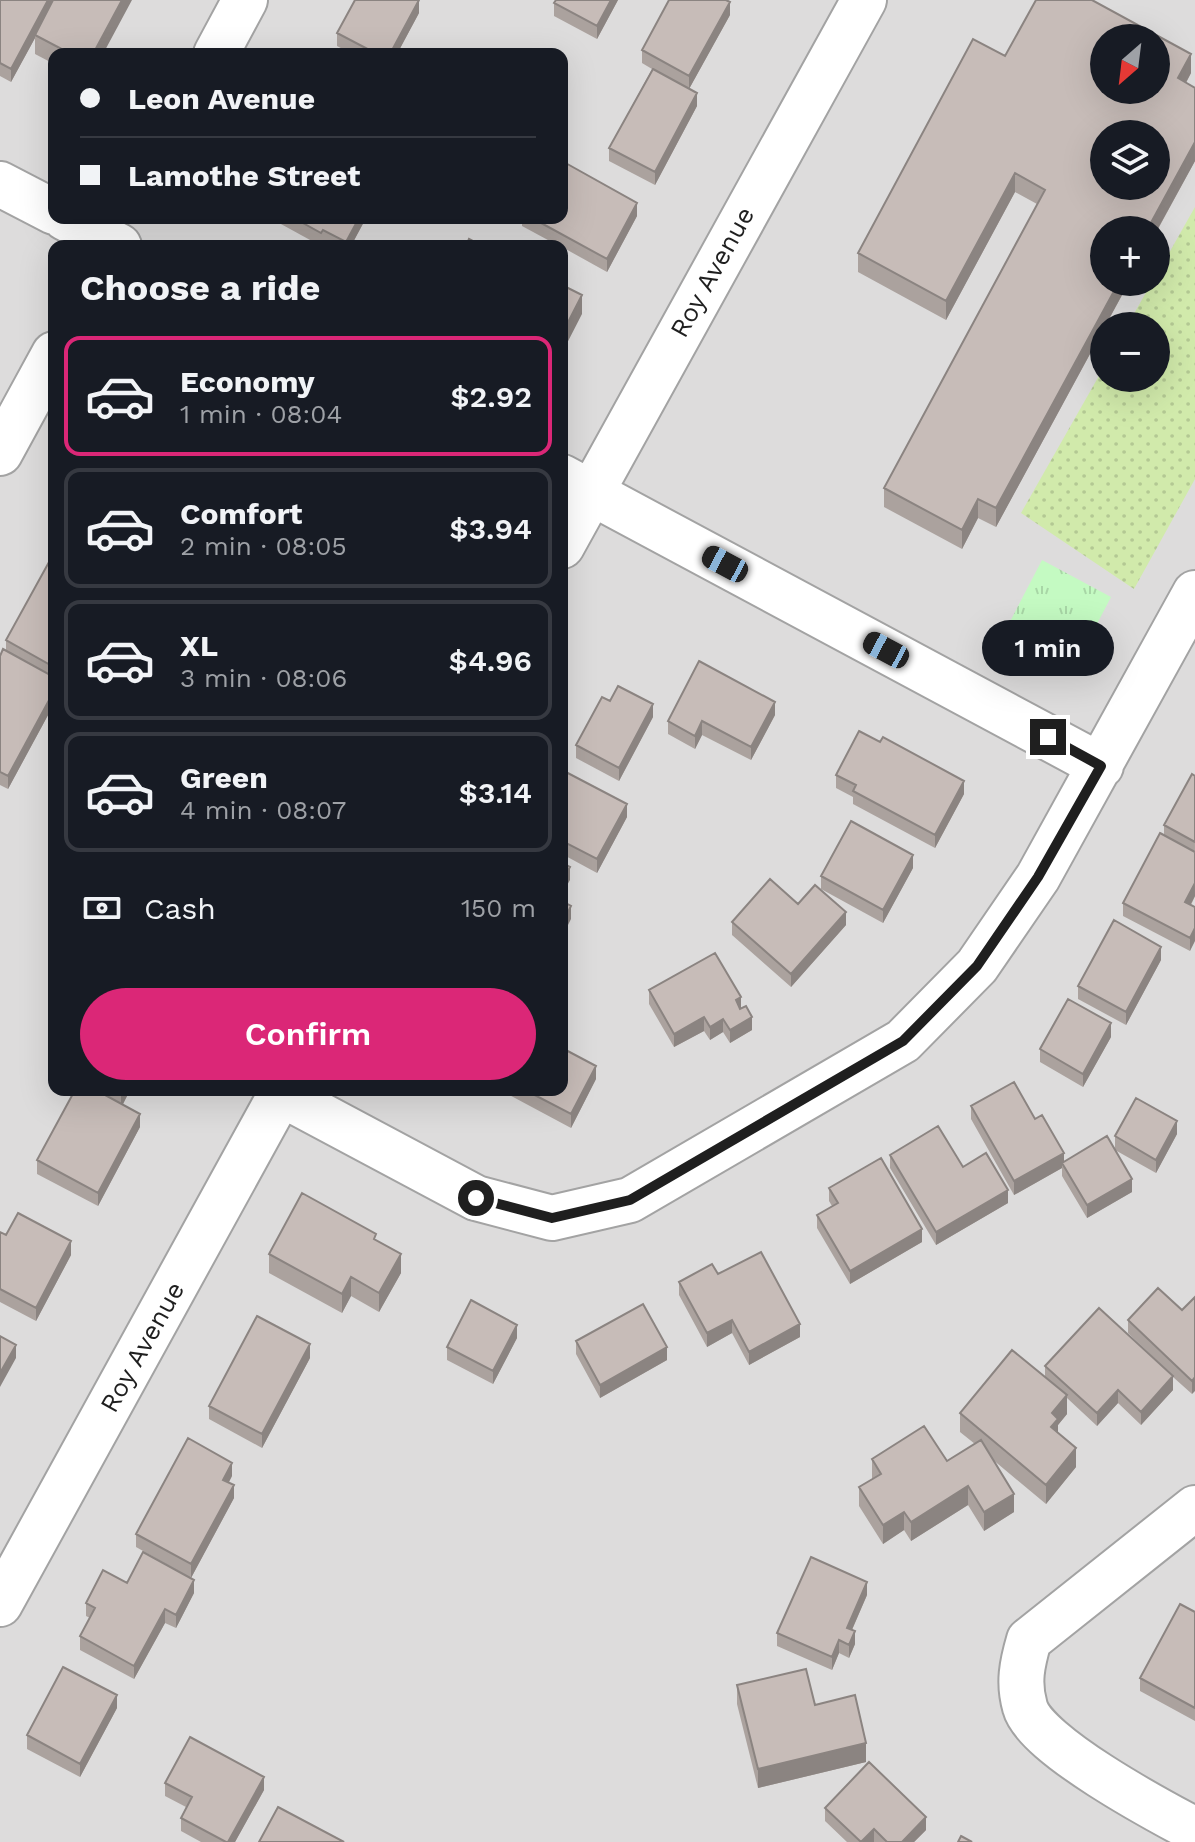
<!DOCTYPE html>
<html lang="en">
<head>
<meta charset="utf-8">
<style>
	:root { --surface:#171b24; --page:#20242c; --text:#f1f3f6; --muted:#9ea1a6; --line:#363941; --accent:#db2777 }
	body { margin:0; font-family:"Work Sans",sans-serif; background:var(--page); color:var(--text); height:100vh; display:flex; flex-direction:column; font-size:30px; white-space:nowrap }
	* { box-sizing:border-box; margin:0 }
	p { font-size:26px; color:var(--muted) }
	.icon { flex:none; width:44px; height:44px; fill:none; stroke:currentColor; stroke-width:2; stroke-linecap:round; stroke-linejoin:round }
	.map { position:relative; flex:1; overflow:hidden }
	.panel { position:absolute; left:48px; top:240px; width:520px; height:856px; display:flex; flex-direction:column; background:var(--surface); border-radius:16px; box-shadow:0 8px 32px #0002 }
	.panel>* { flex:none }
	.hud { position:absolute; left:48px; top:48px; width:520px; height:176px; border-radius:16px; box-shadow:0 8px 32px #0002; display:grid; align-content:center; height:176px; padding:0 32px; background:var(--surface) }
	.needle { width:52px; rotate:208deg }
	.buttons { position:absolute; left:1090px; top:24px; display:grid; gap:16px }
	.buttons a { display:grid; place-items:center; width:80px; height:80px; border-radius:50%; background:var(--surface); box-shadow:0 8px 32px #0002; font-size:40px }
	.end { position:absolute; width:36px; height:36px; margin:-18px; border:10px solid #1f1f1f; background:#fff; box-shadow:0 0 0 4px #fff }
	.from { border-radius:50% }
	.bubble { position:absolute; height:56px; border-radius:28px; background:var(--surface); box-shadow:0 8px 32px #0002; font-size:26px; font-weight:600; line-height:56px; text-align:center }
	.car { position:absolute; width:24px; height:48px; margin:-24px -12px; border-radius:10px; box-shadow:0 0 6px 2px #0007; background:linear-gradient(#222 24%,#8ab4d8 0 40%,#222 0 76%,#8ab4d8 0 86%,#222 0) }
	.hud b { display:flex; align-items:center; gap:28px; height:76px; font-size:30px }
	.hud b+b { border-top:2px solid var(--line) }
	.hud i { width:20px; height:20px; background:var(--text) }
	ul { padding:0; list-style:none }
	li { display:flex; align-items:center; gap:24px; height:120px; margin:0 16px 12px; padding:0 16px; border:4px solid var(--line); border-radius:16px }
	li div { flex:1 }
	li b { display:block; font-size:30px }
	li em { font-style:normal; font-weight:600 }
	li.active { border-color:var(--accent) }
	li>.icon { width:72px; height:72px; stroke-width:1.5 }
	h2 { padding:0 32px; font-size:36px; line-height:96px }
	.pay { display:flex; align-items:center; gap:20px; height:88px; padding:0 32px; font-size:30px }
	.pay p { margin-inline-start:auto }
	.button { display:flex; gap:16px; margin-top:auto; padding:16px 32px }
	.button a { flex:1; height:92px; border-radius:48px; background:var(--accent); color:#fff; font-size:32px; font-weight:600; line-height:92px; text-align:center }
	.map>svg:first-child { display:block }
	.residential { fill:#dddcdc; fill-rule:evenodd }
	.grass { fill:url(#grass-dots) }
	.park { fill:url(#park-tufts) }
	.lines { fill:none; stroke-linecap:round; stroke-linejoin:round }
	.minor-casing { stroke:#a3a3a3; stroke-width:48 }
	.minor { stroke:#fff; stroke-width:44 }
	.wall { fill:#aba29e }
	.shaded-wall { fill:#8b8481 }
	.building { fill:#c7bcb8; stroke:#8b8481; stroke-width:2; fill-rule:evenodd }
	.route { stroke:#1f1f1f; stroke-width:10 }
	.labels { text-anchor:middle; stroke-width:7; stroke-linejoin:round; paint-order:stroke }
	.street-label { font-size:26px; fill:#1f1f1f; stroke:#fff }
</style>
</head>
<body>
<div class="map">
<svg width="1195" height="1842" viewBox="0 0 1195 1842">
	<defs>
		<pattern id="grass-dots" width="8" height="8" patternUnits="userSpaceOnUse" patternTransform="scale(2)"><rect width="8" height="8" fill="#d1eaab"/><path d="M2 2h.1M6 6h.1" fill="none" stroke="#b3c893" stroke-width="1.8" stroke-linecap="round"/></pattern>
		<pattern id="park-tufts" width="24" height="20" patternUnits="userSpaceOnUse" patternTransform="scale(2)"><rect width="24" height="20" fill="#c4fac2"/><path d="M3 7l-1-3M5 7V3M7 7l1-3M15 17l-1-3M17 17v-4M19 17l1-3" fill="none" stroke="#a8d6a6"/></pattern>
	</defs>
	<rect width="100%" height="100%" fill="#f0ebe5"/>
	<path class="residential" d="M 0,0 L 1195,0 L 1195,1842 L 0,1842 ZM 1104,38 L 1156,38 L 1156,90 L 1104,90 ZM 54,54 L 562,54 L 562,218 L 54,218 ZM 1104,134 L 1156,134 L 1156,186 L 1104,186 ZM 1104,230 L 1156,230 L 1156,282 L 1104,282 ZM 54,246 L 562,246 L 562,1090 L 54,1090 ZM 1104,326 L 1156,326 L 1156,378 L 1104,378 Z"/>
	<path class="grass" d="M 1195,207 L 1195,479 L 1134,589 L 1021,513 L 1104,367 L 1104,378 L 1156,378 L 1156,326 L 1127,326 L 1152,282 L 1156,282 L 1156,276 Z"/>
	<path class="park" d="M 1042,560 L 1111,597 L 1072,672 L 1003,635 Z"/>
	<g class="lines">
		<g class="minor-casing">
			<path id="minor" d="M 216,54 L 245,0
				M 0,184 L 54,212
				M 65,218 L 119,246
				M 0,453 L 54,354
				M 562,477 L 1101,766
				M 562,546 L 864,0
				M 281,1094 L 476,1198 L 552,1218 L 630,1200 L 903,1041 L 977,966 L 1038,877 L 1195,593
				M 1195,1508 L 1029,1640 C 1022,1664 1018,1683 1025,1707 C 1035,1745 1159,1811 1195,1830
				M 0,1604 L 283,1090"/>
		</g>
		<use href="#minor" class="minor"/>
	</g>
	<path class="wall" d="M 0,0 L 103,54 L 54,54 L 54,64 L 35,54 L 35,38 L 11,82 L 0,76 Z
		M 556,0 L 618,0 L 597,39 L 554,16 L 554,3 Z
		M 419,13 L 397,54 L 352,54 L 337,46 L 337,33 Z
		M 730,15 L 689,89 L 697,106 L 655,185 L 609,161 L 609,148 L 652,69 L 642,63 L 642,50 Z
		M 1005,56 L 1191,73 L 1186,83 L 1195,88 L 1195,161 L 996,527 L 978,518 L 962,549 L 884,507 L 884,488 L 1037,204 L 1015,192 L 946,320 L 858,272 L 858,253 Z
		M 637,216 L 607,272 L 562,247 L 562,246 L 559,246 L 522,226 L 522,218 Z
		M 270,218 L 366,218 L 351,246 L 329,246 L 323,243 L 321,246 Z
		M 54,553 L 54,704 L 8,789 L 0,785 L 0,656 L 6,651 L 6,640 Z
		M 610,701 L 653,717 L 619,781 L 576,758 L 576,745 Z
		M 775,715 L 751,760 L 702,735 L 695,749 L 668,734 L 668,721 Z
		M 562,770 L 627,817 L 597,873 L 562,854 Z
		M 836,775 L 964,794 L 935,848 L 853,804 L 853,797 L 836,788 Z
		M 1195,776 L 1195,896 L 1191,905 L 1190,951 L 1123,916 L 1123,903 L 1164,836 L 1164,825 Z
		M 913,868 L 883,923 L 821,889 L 821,876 Z
		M 798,904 L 846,925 L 791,987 L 732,935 L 732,922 Z
		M 1161,960 L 1126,1025 L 1078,999 L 1078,986 Z
		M 649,990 L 741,1009 L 752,1030 L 730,1043 L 723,1032 L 710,1040 L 704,1031 L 674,1047 L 649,1004 Z
		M 1111,1037 L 1083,1087 L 1040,1062 L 1040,1049 Z
		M 596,1079 L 571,1128 L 500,1090 L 562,1090 Z
		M 75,1090 L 130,1090 L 123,1104 L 140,1127 L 98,1206 L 37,1174 L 37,1160 Z
		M 971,1106 L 1035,1119 L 1064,1161 L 1115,1149 L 1115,1136 L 1177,1134 L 1156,1173 L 1115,1150 L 1132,1192 L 1087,1218 L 1062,1176 L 1062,1168 L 1014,1195 L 971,1119 Z
		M 890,1155 L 963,1167 L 1008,1203 L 936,1245 L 890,1168 Z
		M 829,1188 L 922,1242 L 850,1284 L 817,1228 L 817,1215 L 832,1206 L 829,1201 Z
		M 0,1232 L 6,1235 L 71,1255 L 36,1321 L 0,1302 Z
		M 376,1240 L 401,1273 L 379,1312 L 351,1296 L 342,1313 L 269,1273 L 269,1254 Z
		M 718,1274 L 800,1337 L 749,1365 L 732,1333 L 707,1347 L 679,1295 L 679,1282 Z
		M 1195,1297 L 1192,1394 L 1173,1377 L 1173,1390 L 1141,1425 L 1118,1403 L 1097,1426 L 1067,1398 L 1067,1414 L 1058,1425 L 1058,1433 L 1076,1467 L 1046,1504 L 992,1459 L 1014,1512 L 984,1531 L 968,1505 L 911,1541 L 904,1530 L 883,1544 L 859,1506 L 859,1487 L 872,1479 L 872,1459 L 947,1461 L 975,1444 L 960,1432 L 960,1413 L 1045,1378 L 1045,1366 L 1170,1373 L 1128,1333 L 1128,1320 L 1182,1310 Z
		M 517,1338 L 493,1384 L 447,1360 L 447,1347 Z
		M 576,1341 L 667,1360 L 600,1398 L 576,1354 Z
		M 310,1358 L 262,1448 L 209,1419 L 209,1406 Z
		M 232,1476 L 229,1482 L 234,1498 L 191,1578 L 136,1547 L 136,1534 Z
		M 194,1593 L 176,1628 L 165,1623 L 134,1679 L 80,1650 L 80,1636 L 90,1618 L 86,1616 L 86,1603 Z
		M 867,1595 L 852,1630 L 855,1644 L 849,1658 L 839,1653 L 832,1670 L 777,1646 L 777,1633 Z
		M 1195,1612 L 1195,1721 L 1140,1691 L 1140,1678 Z
		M 737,1685 L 815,1705 L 866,1762 L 758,1788 L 737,1704 Z
		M 117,1708 L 80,1777 L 27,1749 L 27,1735 Z
		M 165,1783 L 264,1790 L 235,1842 L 201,1842 L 181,1831 L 181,1818 L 186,1807 L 165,1796 Z
		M 825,1808 L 926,1830 L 914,1842 L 847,1842 L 825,1821 Z"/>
	<path class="shaded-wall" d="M 48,0 L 55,0 L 35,35 L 35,38 L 11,82 L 11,69 Z
		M 122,0 L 132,0 L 103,54 L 93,54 Z
		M 419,0 L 419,13 L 397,54 L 390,54 Z
		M 611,0 L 618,0 L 597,39 L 597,26 Z
		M 730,2 L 730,15 L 689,89 L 689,76 Z
		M 1191,54 L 1191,73 L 1178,97 L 1178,78 Z
		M 697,93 L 697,106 L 655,185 L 655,172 Z
		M 1195,142 L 1195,161 L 1156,232 L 1156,230 L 1147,230 Z
		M 1015,173 L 1015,192 L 946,320 L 946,301 Z
		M 637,203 L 637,216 L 607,272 L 607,259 Z
		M 359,218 L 366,218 L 351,246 L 346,246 L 346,242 Z
		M 1119,282 L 1129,282 L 996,527 L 996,508 Z
		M 582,295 L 582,314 L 562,353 L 562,334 Z
		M 978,499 L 978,518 L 962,549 L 962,530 Z
		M 54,691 L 54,704 L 8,789 L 8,776 Z
		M 775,702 L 775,715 L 751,760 L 751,747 Z
		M 653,704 L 653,717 L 619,781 L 619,768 Z
		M 702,721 L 702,735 L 695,749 L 695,736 Z
		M 964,781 L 964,794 L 935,848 L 935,835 Z
		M 627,804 L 627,817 L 597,873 L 597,859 Z
		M 913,855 L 913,868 L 883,923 L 883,910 Z
		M 570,867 L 570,880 L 562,894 L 562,881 Z
		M 1195,883 L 1195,896 L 1185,915 L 1185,902 Z
		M 571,906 L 571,919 L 562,937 L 562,924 Z
		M 846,912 L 846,925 L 791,987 L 791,974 Z
		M 1195,928 L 1195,941 L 1190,951 L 1190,938 Z
		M 1161,947 L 1161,960 L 1126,1025 L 1126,1012 Z
		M 741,997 L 741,1010 L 736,1000 Z
		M 704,1017 L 704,1031 L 674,1047 L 674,1034 Z
		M 752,1017 L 752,1030 L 730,1043 L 730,1030 Z
		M 723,1019 L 723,1032 L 710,1040 L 710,1027 Z
		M 1111,1023 L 1111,1037 L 1083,1087 L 1083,1074 Z
		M 596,1066 L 596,1079 L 571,1128 L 571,1114 Z
		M 123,1090 L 130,1090 L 121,1108 L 121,1095 Z
		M 140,1114 L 140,1127 L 98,1206 L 98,1193 Z
		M 1177,1121 L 1177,1134 L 1156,1173 L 1156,1160 Z
		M 1064,1153 L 1064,1166 L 1062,1163 L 1062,1168 L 1014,1195 L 1014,1181 Z
		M 1132,1179 L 1132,1192 L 1087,1218 L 1087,1205 Z
		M 1008,1190 L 1008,1203 L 936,1245 L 936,1232 Z
		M 922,1229 L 922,1242 L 850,1284 L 850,1271 Z
		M 71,1241 L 71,1255 L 36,1321 L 36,1308 Z
		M 401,1254 L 401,1273 L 379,1312 L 379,1293 Z
		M 351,1277 L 351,1296 L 342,1313 L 342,1294 Z
		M 732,1320 L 732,1333 L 707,1347 L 707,1333 Z
		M 800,1324 L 800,1337 L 749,1365 L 749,1352 Z
		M 517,1325 L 517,1338 L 493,1384 L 493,1371 Z
		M 310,1344 L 310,1358 L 262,1448 L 262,1434 Z
		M 16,1345 L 16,1358 L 0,1387 L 0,1373 Z
		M 667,1347 L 667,1360 L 600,1398 L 600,1385 Z
		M 1173,1376 L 1173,1390 L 1141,1425 L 1141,1412 Z
		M 1195,1377 L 1195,1391 L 1192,1394 L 1192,1381 Z
		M 1118,1390 L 1118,1403 L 1097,1426 L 1097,1413 Z
		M 1067,1395 L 1067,1414 L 1058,1425 L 1058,1438 L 1051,1446 L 1052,1413 Z
		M 1076,1448 L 1076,1467 L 1046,1504 L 1046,1485 Z
		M 232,1463 L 232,1476 L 223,1493 L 223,1480 Z
		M 234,1485 L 234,1498 L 191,1578 L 191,1564 Z
		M 968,1486 L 968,1505 L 911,1541 L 911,1522 Z
		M 1014,1494 L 1014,1512 L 984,1531 L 984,1512 Z
		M 904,1512 L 904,1530 L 883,1544 L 883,1525 Z
		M 194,1580 L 194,1593 L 176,1628 L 176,1615 Z
		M 867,1582 L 867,1595 L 847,1641 L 847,1628 Z
		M 165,1609 L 165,1623 L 134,1679 L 134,1666 Z
		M 855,1631 L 855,1644 L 849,1658 L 849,1645 Z
		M 839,1640 L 839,1653 L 832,1670 L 832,1657 Z
		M 117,1695 L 117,1708 L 80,1777 L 80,1764 Z
		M 866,1743 L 866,1762 L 758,1788 L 758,1769 Z
		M 264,1777 L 264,1790 L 235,1842 L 228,1842 Z
		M 926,1817 L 926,1830 L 914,1842 L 902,1842 Z
		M 874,1829 L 874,1842 L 862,1842 Z"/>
	<path class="building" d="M 0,0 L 48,0 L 11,69 L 0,63 Z
		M 53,0 L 122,0 L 93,54 L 71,54 L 35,35 Z
		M 355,0 L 419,0 L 390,54 L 377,54 L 337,33 Z
		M 556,0 L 611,0 L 597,26 L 554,3 Z
		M 669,0 L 726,0 L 730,2 L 689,76 L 642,50 Z
		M 1036,0 L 1092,0 L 1191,54 L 1178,78 L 1195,88 L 1195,142 L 1147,230 L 1104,230 L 1104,282 L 1119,282 L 996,508 L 978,499 L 962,530 L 884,488 L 1045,190 L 1015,173 L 946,301 L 858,253 L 973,39 L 1005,56 ZM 1104,38 L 1156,38 L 1156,90 L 1104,90 ZM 1104,134 L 1156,134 L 1156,186 L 1104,186 Z
		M 653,69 L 697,93 L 655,172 L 609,148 Z
		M 562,161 L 637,203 L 607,259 L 532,218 L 562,218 Z
		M 294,218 L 359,218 L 346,242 L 323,230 L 321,233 Z
		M 469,239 L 482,246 L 466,246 Z
		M 562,285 L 582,295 L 562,334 Z
		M 54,553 L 54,667 L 6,640 Z
		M 3,649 L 54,677 L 54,691 L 8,776 L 0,772 L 0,656 Z
		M 699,661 L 775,702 L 751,747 L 702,721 L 695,736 L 668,721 Z
		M 618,686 L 653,704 L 619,768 L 576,745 L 602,697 L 610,701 Z
		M 859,731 L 880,742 L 883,737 L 964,781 L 935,835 L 853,791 L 856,785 L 836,775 Z
		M 562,770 L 627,804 L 597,859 L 562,841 Z
		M 1192,774 L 1195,776 L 1195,842 L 1164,825 Z
		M 851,821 L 913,855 L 883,910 L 821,876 Z
		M 1160,833 L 1195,852 L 1195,883 L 1185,902 L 1195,907 L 1195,928 L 1190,938 L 1123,903 Z
		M 562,863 L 570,867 L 562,881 Z
		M 770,879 L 798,904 L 815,885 L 846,912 L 791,974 L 732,922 Z
		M 562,901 L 571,906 L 562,924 Z
		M 1114,920 L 1161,947 L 1126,1012 L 1078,986 Z
		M 715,953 L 741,997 L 736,1000 L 740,1009 L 746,1006 L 752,1017 L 730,1030 L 723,1019 L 710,1027 L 704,1017 L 674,1034 L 649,990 Z
		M 1068,999 L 1111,1023 L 1083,1074 L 1040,1049 Z
		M 562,1048 L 596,1066 L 571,1114 L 525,1090 L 562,1090 Z
		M 1014,1082 L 1035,1119 L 1042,1115 L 1064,1153 L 1014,1181 L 971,1106 Z
		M 75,1090 L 96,1090 L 140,1114 L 98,1193 L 37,1160 Z
		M 110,1090 L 123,1090 L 121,1095 Z
		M 1136,1098 L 1177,1121 L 1156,1160 L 1115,1136 Z
		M 938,1126 L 963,1167 L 986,1153 L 1008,1190 L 936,1232 L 890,1155 Z
		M 1107,1136 L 1132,1179 L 1087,1205 L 1062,1163 Z
		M 881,1158 L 922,1229 L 850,1271 L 817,1215 L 838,1203 L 829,1188 Z
		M 302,1193 L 376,1234 L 374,1239 L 401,1254 L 379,1293 L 351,1277 L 342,1294 L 269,1254 Z
		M 18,1213 L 71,1241 L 36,1308 L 0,1289 L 0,1232 L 6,1235 Z
		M 761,1252 L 800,1324 L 749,1352 L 732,1320 L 707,1333 L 679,1282 L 712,1264 L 718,1274 Z
		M 1158,1288 L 1182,1310 L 1195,1297 L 1195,1377 L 1192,1381 L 1128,1320 Z
		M 471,1300 L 517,1325 L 493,1371 L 447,1347 Z
		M 643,1304 L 667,1347 L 600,1385 L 576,1341 Z
		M 1099,1308 L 1173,1376 L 1141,1412 L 1118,1390 L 1097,1413 L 1045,1366 Z
		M 257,1316 L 310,1344 L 262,1434 L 209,1406 Z
		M 0,1336 L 16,1345 L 0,1373 Z
		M 1012,1350 L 1067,1395 L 1052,1413 L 1058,1419 L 1051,1427 L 1076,1448 L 1046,1485 L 960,1413 Z
		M 924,1426 L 947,1461 L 981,1440 L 1014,1494 L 984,1512 L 968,1486 L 911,1522 L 904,1512 L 883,1525 L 859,1487 L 881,1474 L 872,1459 Z
		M 188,1438 L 232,1463 L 223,1480 L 234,1485 L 191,1564 L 136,1534 Z
		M 143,1552 L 194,1580 L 176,1615 L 165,1609 L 134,1666 L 80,1636 L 95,1608 L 86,1603 L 103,1570 L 127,1583 Z
		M 811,1557 L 867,1582 L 847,1628 L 855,1631 L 849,1645 L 839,1640 L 832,1657 L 777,1633 Z
		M 1180,1604 L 1195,1612 L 1195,1708 L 1140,1678 Z
		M 63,1667 L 117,1695 L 80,1764 L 27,1735 Z
		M 806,1669 L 815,1705 L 855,1695 L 866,1743 L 758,1769 L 737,1685 Z
		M 190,1737 L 264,1777 L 228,1842 L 226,1842 L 181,1818 L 192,1797 L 165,1783 Z
		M 869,1762 L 926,1817 L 902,1842 L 887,1842 L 874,1829 L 861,1842 L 825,1808 Z
		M 278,1807 L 344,1842 L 259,1842 Z
		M 961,1836 L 972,1842 L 958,1842 Z"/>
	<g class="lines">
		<path class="route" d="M 476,1198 L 552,1218 L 630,1200 L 903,1041 L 977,966 L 1038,877 L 1101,766 L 1048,737"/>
	</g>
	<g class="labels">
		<g class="street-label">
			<text transform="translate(712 272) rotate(-61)" y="9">Roy Avenue</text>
			<text transform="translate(142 1347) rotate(-61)" y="9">Roy Avenue</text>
		</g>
	</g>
</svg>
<div class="buttons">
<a><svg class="needle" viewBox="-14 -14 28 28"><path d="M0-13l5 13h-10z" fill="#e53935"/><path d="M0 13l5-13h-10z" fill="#9ea1a6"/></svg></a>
<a><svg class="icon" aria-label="layers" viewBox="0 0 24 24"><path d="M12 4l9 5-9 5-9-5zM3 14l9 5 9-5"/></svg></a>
<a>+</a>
<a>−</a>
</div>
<i class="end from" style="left:476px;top:1198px"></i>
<i class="end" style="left:1048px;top:737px"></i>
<div class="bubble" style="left:982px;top:620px;width:132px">1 min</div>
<i class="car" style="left:725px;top:564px;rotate:298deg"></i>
<i class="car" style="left:886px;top:650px;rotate:298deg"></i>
<div class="hud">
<b><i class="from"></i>Leon Avenue</b>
<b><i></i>Lamothe Street</b>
</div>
<section class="panel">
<h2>Choose a ride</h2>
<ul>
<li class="active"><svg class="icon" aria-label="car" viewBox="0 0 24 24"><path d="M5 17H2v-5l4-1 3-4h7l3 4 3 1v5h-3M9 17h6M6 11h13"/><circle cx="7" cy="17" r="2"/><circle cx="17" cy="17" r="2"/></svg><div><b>Economy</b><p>1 min · 08:04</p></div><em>$2.92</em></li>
<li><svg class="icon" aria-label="car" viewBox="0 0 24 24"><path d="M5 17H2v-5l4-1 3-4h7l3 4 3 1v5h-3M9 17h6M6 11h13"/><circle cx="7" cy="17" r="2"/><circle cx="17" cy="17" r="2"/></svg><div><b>Comfort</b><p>2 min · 08:05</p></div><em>$3.94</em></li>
<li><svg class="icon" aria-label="car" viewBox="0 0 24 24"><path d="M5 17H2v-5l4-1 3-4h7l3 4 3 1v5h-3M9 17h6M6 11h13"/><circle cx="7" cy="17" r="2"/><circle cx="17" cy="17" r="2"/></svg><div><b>XL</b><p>3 min · 08:06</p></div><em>$4.96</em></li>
<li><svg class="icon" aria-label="car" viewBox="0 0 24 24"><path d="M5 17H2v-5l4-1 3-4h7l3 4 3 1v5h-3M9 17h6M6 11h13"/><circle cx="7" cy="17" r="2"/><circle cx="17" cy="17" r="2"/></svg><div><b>Green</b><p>4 min · 08:07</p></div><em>$3.14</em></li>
</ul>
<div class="pay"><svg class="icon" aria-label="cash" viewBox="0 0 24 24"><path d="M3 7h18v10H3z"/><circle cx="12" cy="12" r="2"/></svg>Cash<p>150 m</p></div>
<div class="button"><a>Confirm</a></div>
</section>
</div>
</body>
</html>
